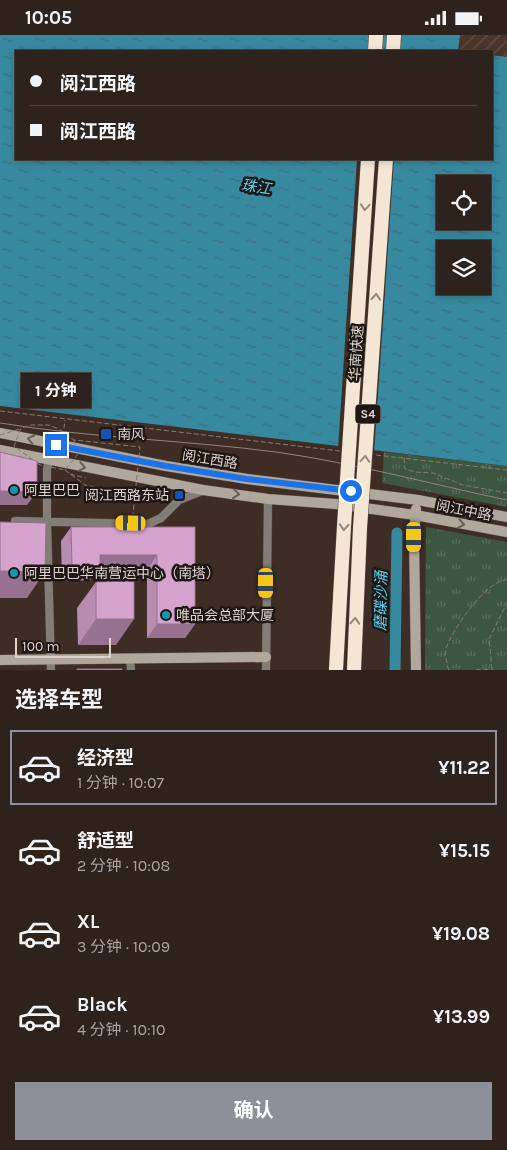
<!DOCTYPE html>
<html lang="zh">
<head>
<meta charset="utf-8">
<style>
	:root { --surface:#2e221c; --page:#3a2f29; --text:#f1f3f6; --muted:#a7a4a3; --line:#493f3b; --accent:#8c9099 }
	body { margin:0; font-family:Karla,"Noto Sans SC",sans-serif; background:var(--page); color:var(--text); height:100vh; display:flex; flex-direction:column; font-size:19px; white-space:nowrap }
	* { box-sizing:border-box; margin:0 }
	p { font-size:16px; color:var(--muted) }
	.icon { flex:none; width:28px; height:28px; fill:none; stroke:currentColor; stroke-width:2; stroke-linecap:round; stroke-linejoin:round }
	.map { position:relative; height:635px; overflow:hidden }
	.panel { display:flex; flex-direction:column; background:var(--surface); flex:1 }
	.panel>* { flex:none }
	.guide { position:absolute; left:15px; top:15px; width:478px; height:110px; border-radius:0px; box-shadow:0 2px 8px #0003,0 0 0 1px var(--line); display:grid; align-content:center; height:110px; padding:0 15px; background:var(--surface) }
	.controls { position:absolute; left:436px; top:140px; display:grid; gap:10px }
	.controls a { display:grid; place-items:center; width:55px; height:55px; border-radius:0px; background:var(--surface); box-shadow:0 2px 8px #0003,0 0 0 1px var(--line); font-size:25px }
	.scale { position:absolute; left:15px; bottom:12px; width:96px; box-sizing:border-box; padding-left:5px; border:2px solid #ded3cd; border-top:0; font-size:14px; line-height:18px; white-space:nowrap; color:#ded3cd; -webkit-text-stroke:4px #1f1714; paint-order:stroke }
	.end { position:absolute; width:22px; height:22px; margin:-11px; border:6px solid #1a73e8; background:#fff; box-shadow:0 0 0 2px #fff }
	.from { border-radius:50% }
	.bubble { position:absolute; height:35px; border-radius:0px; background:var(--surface); box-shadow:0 2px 8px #0003,0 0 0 1px var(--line); font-size:16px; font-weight:700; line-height:35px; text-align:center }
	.car { position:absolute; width:15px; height:30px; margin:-15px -8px; border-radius:6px; box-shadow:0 0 4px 1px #0007; background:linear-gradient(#f5c518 24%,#345 0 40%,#f5c518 0 76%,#345 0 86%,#f5c518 0) }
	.guide b { display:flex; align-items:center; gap:18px; height:48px; font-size:19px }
	.guide b+b { border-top:1px solid var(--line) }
	.guide i { width:12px; height:12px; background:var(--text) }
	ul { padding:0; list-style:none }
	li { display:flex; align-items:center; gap:15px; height:75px; margin:0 10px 8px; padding:0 5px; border:2px solid transparent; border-radius:0px }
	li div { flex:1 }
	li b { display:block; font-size:19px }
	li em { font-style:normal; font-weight:700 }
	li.current { border-color:var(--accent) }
	li>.icon { width:45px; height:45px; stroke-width:1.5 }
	h2 { padding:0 15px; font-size:22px; line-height:60px }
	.action { display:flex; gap:10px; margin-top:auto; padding:10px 15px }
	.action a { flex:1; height:58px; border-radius:0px; background:var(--accent); color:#fff; font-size:20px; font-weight:700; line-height:58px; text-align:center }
	.status { display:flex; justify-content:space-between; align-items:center; height:35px; padding:0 25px; background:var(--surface); direction:ltr }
	.status svg { height:14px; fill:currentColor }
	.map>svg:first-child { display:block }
	.industrial { fill:url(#industrial-furrows) }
	.park { fill:url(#park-tufts) }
	.water { fill:url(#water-ripples); fill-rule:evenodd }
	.pier { fill:#3e2d25 }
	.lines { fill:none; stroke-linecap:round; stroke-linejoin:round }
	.river { stroke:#3789a0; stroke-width:11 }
	.street-casing { stroke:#5b4b43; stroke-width:9 }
	.secondary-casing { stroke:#5b4b43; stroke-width:11 }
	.highway-casing { stroke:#5b4b43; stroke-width:15 }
	.path { stroke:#877972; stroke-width:1; stroke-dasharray:5 2.5; stroke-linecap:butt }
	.street { stroke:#827d76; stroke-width:8 }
	.secondary { stroke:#b0a89c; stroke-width:10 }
	.highway { stroke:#f3e6d4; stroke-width:14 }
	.tram { stroke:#90837c; stroke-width:1 }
	.highway-bridge-casing { stroke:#5b4b43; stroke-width:15; stroke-linecap:butt }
	.path-bridge { stroke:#877972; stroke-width:1; stroke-dasharray:5 2.5; stroke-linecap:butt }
	.highway-bridge { stroke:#f3e6d4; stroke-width:14 }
	.wall { fill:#b88bb1 }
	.shaded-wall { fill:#967190 }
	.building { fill:#d6a2ce; stroke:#967190 }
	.oneway { stroke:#94897e }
	.oneway2 { stroke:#686058 }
	.route { stroke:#1a73e8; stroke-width:6 }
	.transit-dot { fill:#1a4fb4; stroke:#1f1714; stroke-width:2 }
	.culture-dot { fill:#0f9aa8; stroke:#1f1714; stroke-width:2 }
	.labels { text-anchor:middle; stroke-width:5; stroke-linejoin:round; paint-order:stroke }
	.shield { fill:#1f1714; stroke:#a59b96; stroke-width:1 }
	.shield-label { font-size:12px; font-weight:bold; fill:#ded3cd }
	.street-label { font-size:14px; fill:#ded3cd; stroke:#1f1714 }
	.poi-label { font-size:14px; fill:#ded3cd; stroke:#1f1714; text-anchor:start }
	.water-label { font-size:15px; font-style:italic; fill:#5bd2f4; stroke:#1f1714 }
</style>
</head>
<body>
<div class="status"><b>10:05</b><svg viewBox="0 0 49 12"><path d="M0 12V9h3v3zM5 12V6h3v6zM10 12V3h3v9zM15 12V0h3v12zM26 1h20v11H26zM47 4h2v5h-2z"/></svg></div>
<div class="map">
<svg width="507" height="635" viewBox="0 0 507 635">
	<defs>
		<pattern id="industrial-furrows" width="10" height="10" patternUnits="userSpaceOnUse" patternTransform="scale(1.25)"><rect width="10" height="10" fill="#4b3429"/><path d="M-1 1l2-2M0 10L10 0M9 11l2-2" fill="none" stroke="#645047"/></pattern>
		<pattern id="park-tufts" width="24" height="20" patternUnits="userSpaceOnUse" patternTransform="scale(1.25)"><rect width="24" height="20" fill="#3d573e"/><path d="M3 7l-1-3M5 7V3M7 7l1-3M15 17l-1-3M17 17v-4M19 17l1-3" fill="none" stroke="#596e59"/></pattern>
		<pattern id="water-ripples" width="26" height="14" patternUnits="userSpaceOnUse" patternTransform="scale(1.25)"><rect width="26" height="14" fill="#3789a0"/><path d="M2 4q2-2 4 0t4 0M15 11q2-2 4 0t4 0" fill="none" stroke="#3b6f7e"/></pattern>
	</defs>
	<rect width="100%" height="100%" fill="#3e2d25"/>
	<path class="industrial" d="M 460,0 L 507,0 L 507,22 L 491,20 L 491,16 L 458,16 Z"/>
	<path class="park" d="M 384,417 L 507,431 L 507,472 L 382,448 Z
		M 426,492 L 507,507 L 507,635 L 425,635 Z"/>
	<path class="water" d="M 0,0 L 460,0 L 458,16 L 461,16 L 16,16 L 16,124 L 491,124 L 491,20 L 507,22 L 507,431 L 0,371 ZM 445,149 L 482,149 L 482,186 L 445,186 ZM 445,214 L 482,214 L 482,251 L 445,251 Z"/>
	<path class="pier" d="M 357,124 L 394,124 L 374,418 L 338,414 Z"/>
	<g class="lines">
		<path class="river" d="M 395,635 L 397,498"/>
		<g class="street-casing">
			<path id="street" d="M 49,426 L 47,434 L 47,487 L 51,635
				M 15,486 L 148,489 L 161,483 L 179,465 L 202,456
				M 130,624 L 131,635
				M 266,635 L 268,464"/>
		</g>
		<g class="secondary-casing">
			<path id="secondary" d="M 0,398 L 166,431 L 247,444 L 418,465 L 507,482
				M 0,415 L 203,455 L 268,464 L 336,469 L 415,480 L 507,497
				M 0,625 L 266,622
				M 416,635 L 414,502 L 416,474"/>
		</g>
		<g class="highway-casing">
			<path id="highway" d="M 375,16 L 376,0
				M 393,16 L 394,0"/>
		</g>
		<path class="path" d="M 0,376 L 340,416
			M 63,401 L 65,385
			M 376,420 L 507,435
			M 404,423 L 405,434 L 415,437 L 433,438 L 463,450 L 507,458
			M 70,439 L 86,443
			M 492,634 L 489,604 L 507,568
			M 449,635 L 448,633 C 447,627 444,619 446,614 C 451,596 487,544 507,545
			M 476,635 L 480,634 L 493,635"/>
		<use href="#street" class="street"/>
		<use href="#secondary" class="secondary"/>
		<use href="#highway" class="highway"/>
		<path class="tram" d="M 0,388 C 91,403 184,405 276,417 C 354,428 430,449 507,465"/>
		<g class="highway-bridge-casing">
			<path id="highway-bridge" d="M 336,635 L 344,491 L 368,124
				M 354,635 L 360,493 L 386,124"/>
		</g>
		<path class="path-bridge" d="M 0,400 L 20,394
			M 33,425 L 14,411 L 21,393 L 32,390 L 48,390 L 59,394 L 74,405 L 140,412 L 133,479
			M 37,428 L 40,430 L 65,435 L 78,419 L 74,405
			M 65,435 L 85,450 L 135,460"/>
		<use href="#highway-bridge" class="highway-bridge"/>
	</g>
	<path class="wall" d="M 71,492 L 195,492 L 195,589 L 185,603 L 147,603 L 147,535 L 97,535 L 90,545 L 62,546 L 61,506 Z
		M 96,547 L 116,610 L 78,610 L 77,573 Z"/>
	<path class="shaded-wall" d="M 0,456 L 37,457 L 27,470 L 0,470 Z
		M 100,520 L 157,520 L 147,535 L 97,535 L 90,545 L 62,546 L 72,531 Z
		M 0,536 L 45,537 L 27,563 L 0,563 Z
		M 96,584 L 134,584 L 116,610 L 78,610 Z
		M 157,589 L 195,589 L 185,603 L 147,603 Z"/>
	<path class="building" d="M 0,417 L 37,426 L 37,457 L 0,456 Z
		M 0,487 L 46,488 L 45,537 L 0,536 Z
		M 71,492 L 195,492 L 195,589 L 157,589 L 157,520 L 100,520 L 100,531 L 72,531 Z
		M 134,546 L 134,584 L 96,584 L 96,547 Z
		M 77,634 L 122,634 L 122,635 L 77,635 Z"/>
	<defs><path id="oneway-chevron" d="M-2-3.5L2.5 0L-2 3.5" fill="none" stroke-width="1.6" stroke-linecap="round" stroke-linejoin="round" transform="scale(1.25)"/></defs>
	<g class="oneway">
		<use href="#oneway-chevron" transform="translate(365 172) rotate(94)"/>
		<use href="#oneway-chevron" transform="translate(376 262) rotate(-86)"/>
		<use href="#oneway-chevron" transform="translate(365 424) rotate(-86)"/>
		<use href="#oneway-chevron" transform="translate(344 492) rotate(93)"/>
		<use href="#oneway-chevron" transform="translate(355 586) rotate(-87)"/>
	</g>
	<g class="oneway2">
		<use href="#oneway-chevron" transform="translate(31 404) rotate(-168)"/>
		<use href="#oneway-chevron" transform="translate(82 432) rotate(11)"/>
		<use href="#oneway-chevron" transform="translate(236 459) rotate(7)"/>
		<use href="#oneway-chevron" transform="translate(461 489) rotate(11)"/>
	</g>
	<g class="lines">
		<path class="route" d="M 56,410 L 166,431 L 247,444 L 351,456"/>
	</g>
	<g class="transit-dot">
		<rect x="100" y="393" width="12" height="12" rx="2.5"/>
		<rect x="174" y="455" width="10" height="10" rx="2.5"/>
	</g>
	<g class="culture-dot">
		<circle cx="14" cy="455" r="5"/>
		<circle cx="14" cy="538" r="5"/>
		<circle cx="166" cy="580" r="5"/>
	</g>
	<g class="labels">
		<rect class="shield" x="355.5" y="369.5" width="25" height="19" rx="4"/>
		<g class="shield-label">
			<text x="368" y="383">S4</text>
		</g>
		<g class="street-label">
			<text transform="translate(356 318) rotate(-86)" y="5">华南快速</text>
			<text transform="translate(210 424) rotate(9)" y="5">阅江西路</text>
			<text transform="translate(464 475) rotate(11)" y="5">阅江中路</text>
		</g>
		<g class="poi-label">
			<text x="117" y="404">南风</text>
			<text x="24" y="460">阿里巴巴</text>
			<text x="169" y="465" text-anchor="end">阅江西路东站</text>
			<text x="24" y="543">阿里巴巴华南营运中心（南塔）</text>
			<text x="176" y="585">唯品会总部大厦</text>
		</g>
		<g class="water-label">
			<text transform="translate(256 152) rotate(8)" y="5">珠江</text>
			<text transform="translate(381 566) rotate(-89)" y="5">磨碟沙涌</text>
		</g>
	</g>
</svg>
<div class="controls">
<a><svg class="icon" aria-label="locate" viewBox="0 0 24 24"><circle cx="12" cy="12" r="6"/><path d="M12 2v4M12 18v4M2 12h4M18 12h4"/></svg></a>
<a><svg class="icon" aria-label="layers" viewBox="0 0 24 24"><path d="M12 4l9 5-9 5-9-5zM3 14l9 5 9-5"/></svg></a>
</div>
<div class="scale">100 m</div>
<i class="end from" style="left:351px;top:456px"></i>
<i class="end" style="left:56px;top:410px"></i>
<div class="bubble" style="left:21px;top:338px;width:70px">1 分钟</div>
<i class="car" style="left:131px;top:488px;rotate:271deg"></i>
<i class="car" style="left:414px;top:502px;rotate:180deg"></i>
<i class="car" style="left:266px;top:548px;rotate:180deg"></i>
<div class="guide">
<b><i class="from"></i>阅江西路</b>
<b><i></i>阅江西路</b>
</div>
</div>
<section class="panel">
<h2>选择车型</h2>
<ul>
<li class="current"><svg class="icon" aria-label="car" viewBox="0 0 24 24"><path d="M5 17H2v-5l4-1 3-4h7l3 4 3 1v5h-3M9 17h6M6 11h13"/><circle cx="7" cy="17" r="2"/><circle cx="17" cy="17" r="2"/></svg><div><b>经济型</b><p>1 分钟 · 10:07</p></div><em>¥11.22</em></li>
<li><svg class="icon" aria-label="car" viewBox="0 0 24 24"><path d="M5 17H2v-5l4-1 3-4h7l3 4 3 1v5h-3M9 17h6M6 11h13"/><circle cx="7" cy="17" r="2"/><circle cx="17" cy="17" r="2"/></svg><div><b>舒适型</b><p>2 分钟 · 10:08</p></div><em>¥15.15</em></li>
<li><svg class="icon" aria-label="car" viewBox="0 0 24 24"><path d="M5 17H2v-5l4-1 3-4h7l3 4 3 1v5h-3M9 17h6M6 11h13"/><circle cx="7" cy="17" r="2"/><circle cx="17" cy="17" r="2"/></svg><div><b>XL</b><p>3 分钟 · 10:09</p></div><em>¥19.08</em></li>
<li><svg class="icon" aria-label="car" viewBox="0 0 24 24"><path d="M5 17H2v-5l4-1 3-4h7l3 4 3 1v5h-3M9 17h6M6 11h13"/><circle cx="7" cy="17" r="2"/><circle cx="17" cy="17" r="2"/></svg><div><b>Black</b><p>4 分钟 · 10:10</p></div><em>¥13.99</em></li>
</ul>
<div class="action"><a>确认</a></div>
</section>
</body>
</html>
